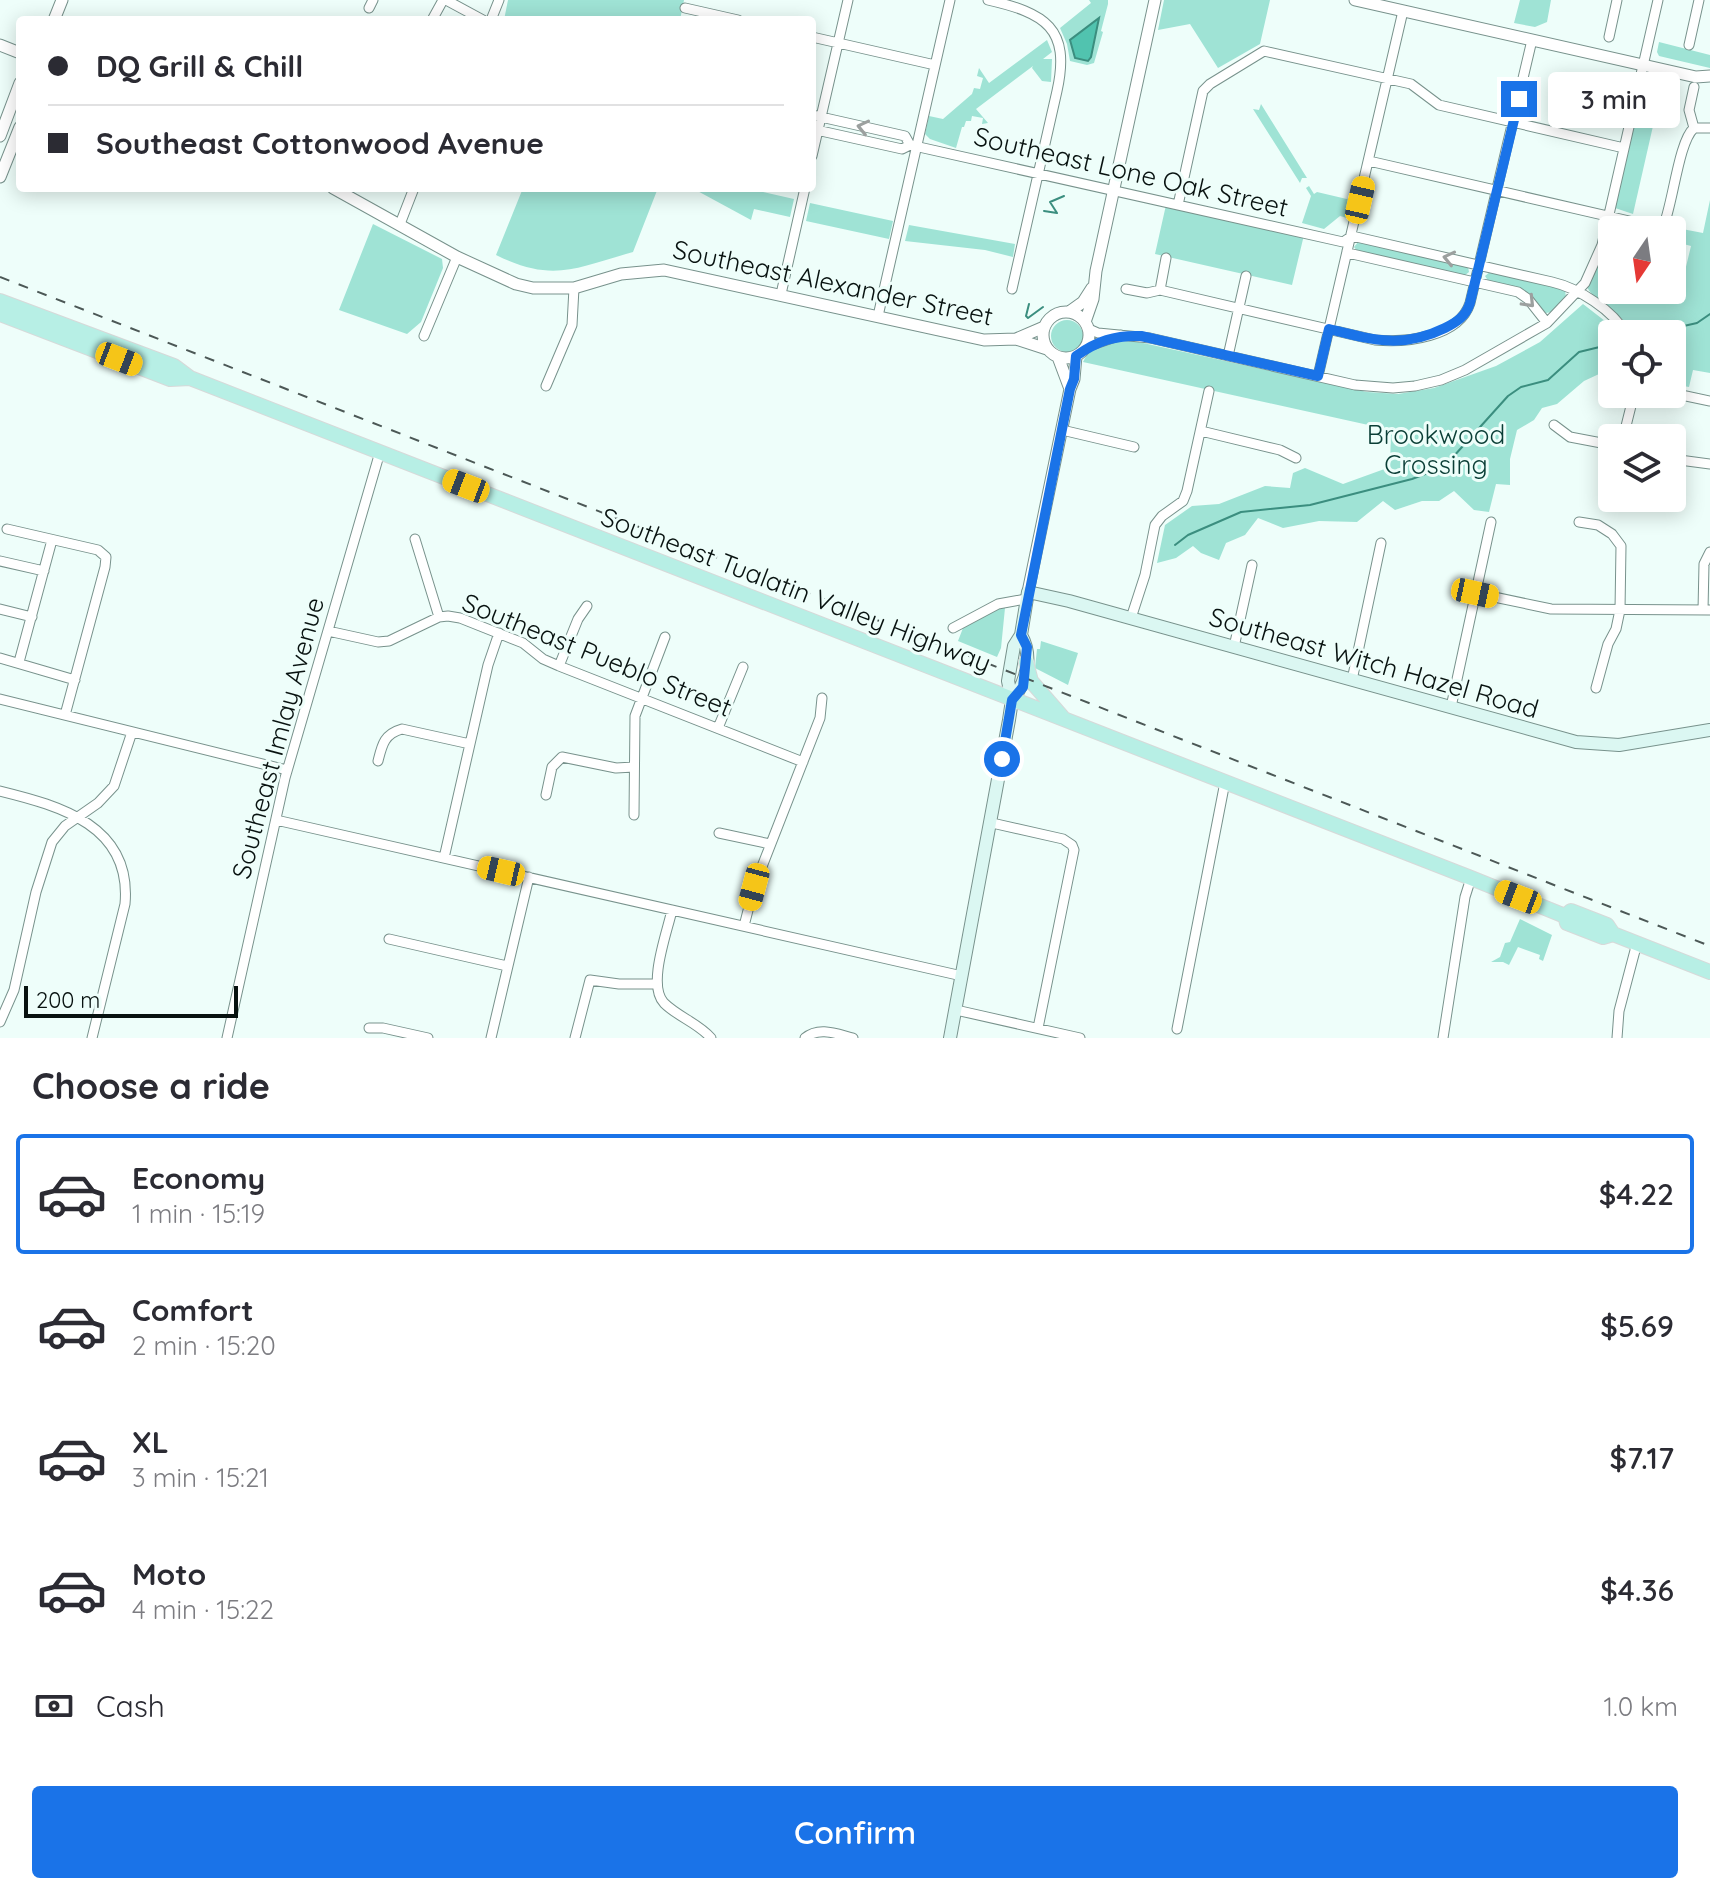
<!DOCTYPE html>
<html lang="en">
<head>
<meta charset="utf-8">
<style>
	:root { --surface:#fff; --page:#f2f2f3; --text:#2b2b33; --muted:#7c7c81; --line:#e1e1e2; --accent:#1a73e8 }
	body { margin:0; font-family:Quicksand,sans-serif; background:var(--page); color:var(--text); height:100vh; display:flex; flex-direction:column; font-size:30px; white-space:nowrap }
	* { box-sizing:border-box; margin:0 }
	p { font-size:26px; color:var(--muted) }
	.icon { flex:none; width:44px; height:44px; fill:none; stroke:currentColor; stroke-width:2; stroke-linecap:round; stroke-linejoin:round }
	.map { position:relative; height:1038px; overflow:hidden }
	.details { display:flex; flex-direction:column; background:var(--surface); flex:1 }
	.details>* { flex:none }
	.hud { position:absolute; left:16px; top:16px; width:800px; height:176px; border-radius:8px; box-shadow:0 4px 20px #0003; display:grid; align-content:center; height:176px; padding:0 32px; background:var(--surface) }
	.needle { width:52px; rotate:193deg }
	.fabs { position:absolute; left:1598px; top:216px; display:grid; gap:16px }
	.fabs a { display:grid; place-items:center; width:88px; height:88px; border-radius:8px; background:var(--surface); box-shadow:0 4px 20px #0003; font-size:40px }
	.scale { position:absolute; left:24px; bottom:20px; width:214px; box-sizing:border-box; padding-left:8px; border:4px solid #081210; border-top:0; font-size:22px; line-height:28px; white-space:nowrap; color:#081210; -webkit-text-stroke:6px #eefefa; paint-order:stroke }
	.end { position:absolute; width:36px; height:36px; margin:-18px; border:10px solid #1a73e8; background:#fff; box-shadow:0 0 0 4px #fff }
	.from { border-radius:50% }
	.bubble { position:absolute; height:56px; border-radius:8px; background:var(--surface); box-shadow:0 4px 20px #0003; font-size:26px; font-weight:600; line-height:56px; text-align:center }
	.car { position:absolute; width:24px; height:48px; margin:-24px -12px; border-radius:10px; box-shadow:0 0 6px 2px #0007; background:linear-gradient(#f5c518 24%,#345 0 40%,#f5c518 0 76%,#345 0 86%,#f5c518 0) }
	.hud b { display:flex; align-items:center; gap:28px; height:76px; font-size:30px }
	.hud b+b { border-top:2px solid var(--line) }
	.hud i { width:20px; height:20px; background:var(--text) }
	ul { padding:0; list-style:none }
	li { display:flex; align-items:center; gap:24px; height:120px; margin:0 16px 12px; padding:0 16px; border:4px solid transparent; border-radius:8px }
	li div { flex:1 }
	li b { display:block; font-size:30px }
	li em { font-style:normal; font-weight:600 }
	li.selected { border-color:var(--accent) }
	li>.icon { width:72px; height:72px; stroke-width:1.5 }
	h2 { padding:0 32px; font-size:36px; line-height:96px }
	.pay { display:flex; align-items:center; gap:20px; height:88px; padding:0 32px; font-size:30px }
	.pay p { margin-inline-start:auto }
	.action { display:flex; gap:16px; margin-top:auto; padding:16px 32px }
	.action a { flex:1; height:92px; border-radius:8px; background:var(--accent); color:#fff; font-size:32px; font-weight:600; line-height:92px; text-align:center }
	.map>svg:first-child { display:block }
	.green { fill:#9fe3d5 }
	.water { fill:#51c3af; stroke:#3b8e7f; stroke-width:2 }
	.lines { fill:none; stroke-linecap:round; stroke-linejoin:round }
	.stream { stroke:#3b8e7f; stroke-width:2 }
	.minor-casing { stroke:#78928c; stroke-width:11 }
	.tertiary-casing { stroke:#78928c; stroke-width:13 }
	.secondary-casing { stroke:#78928c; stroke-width:14 }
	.primary-casing { stroke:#d7d9d9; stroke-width:16 }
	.minor { stroke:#fff; stroke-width:9 }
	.tertiary { stroke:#fff; stroke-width:11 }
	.secondary { stroke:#dbf7f2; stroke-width:12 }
	.primary { stroke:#b7efe5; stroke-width:14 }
	.rail { stroke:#4c5856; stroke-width:2; stroke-dasharray:10 10; stroke-linecap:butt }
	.oneway { stroke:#9ca09f }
	.route { stroke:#1a73e8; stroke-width:10 }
	.labels { text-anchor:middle; stroke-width:6; stroke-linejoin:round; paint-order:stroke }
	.street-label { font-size:26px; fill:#081210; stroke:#eefefa }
	.park-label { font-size:26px; fill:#0a3e36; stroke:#eefefa }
</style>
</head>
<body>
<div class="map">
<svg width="1710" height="1038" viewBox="0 0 1710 1038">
	<rect width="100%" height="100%" fill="#eefefa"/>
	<path class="green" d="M 508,0 L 684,0 L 680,20 L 504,20 Z
		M 1089,0 L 1108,0 L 1108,4 L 1101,31 L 1103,32 L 1094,63 L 1087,65 L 1070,61 L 1067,44 L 1060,28 L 1091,3 Z
		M 1164,0 L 1270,0 L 1260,44 L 1218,68 L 1190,24 L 1158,30 Z
		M 1520,0 L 1551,0 L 1547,22 L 1535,27 L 1514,23 Z
		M 1047,40 L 1052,52 L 1043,59 L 1052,59 L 1051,82 L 1042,81 L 1032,68 L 1033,66 L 976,109 L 988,123 L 982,124 L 983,118 L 972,116 L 971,121 L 966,121 L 964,127 L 962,127 L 956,148 L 930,139 L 925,134 L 929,116 L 943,119 L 972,94 L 974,88 L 980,89 L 983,78 L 977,76 L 979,68 L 989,83 Z
		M 1659,42 L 1710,55 L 1710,68 L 1659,56 L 1657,52 Z
		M 1645,79 L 1663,82 L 1633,214 L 1615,208 L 1615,204 Z
		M 1261,104 L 1307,178 L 1302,178 L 1300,183 L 1253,109 L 1259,110 Z
		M 1309,186 L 1314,194 L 1317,192 L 1351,200 L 1347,218 L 1340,216 L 1324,229 L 1302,223 L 1311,196 L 1306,188 Z
		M 523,188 L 658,188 L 633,252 C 576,268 553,283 496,255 Z
		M 692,188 L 745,188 L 794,199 L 790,217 L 754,209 L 751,220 Z
		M 1710,200 L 1710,373 L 1693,370 L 1689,387 L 1672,384 L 1672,334 L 1634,334 C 1622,311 1597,306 1587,287 L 1600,261 L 1610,227 L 1622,230 L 1612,230 L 1612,280 L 1606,292 L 1650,302 L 1659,300 L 1661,290 L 1672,290 L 1672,273 L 1684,275 L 1691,246 L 1672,241 L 1672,235 L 1677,228 L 1703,233 Z
		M 810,203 L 893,221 L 889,239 L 806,221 Z
		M 1166,205 L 1304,235 L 1292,285 L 1155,254 Z
		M 373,224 L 442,259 L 443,268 L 421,322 L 407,334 L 339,310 Z
		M 909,225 L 1015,244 L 1013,257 L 985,250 L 905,241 Z
		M 1359,241 L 1468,267 L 1469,272 L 1464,276 L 1358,252 L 1354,247 Z
		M 1491,271 L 1565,289 L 1566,298 L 1552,312 L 1546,313 L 1528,295 L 1489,282 L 1485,276 Z
		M 1583,304 L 1614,328 L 1617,334 L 1612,334 L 1612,368 L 1584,381 L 1557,404 L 1542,408 L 1534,420 L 1517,430 L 1510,459 L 1510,485 L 1496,484 L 1489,512 L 1474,510 L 1454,491 L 1439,501 L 1422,501 L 1395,510 L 1383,501 L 1357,522 L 1319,521 L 1283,528 L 1258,518 L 1245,535 L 1226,543 L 1219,560 L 1201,553 L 1193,546 L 1176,558 L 1157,563 L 1165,525 L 1192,506 L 1219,504 L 1265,486 L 1290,488 L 1293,473 L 1305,468 L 1343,484 L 1390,467 L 1391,430 L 1083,362 C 1093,341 1113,342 1134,341 L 1367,392 L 1398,394 L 1434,388 L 1496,366 L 1540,342 Z
		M1051 336a16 16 0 1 1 32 0a16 16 0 1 1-32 0Z
		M 1000,607 L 1005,608 L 1001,648 L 997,657 L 958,641 L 963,628 Z
		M 1041,641 L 1078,653 L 1068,685 L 1035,668 L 1037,649 L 1040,649 Z
		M 1520,919 L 1552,935 L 1543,961 L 1539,959 L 1540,955 L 1518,947 L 1509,965 L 1503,962 L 1491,962 L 1500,957 L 1505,943 L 1510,942 Z"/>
	<path class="water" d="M 1099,18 L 1091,57 L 1088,61 L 1075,58 L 1070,40 Z"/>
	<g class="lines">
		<path class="stream" d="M 1044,211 L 1057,213 L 1050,202 L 1064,196
			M 1029,304 L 1026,316 L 1028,318 L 1043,307
			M 1648,334 L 1697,323 L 1710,314
			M 1175,545 L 1188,535 L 1241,512 L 1310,505 L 1412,479 L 1444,467 L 1508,396 L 1521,387 L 1548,380 L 1579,352 L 1612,344"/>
		<g class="minor-casing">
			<path id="minor" d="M 446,0 L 483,20
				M 988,0 C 1045,13 1071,28 1057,91 L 1012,289
				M 369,8 L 373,0
				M 685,8 L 738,20
				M 432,20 L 443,0
				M 491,20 L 499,0
				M 812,37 L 935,65
				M 1609,37 L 1617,0
				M 1689,45 L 1699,0
				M 1694,87 L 1689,110 L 1694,128
				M 812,115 L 905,136 L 910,145
				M 1694,128 L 1710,128
				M 812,129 L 902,149 L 910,145 L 1343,242 L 1352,236 L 1552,282 C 1578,288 1613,310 1626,334
				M 812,156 L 848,0
				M 1369,161 L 1655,227 L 1663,225
				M 1178,205 L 1203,91 L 1210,84 L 1264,51 L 1411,84 L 1439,105 L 1624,148
				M 400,224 L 414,188
				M 1662,230 C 1673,206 1678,142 1694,128
				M 1347,251 L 1348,253 L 1518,292 L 1528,299 L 1547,323
				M 1126,289 L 1147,293 L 1160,290 L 1375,340 C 1406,343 1459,337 1470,303 L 1532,40
				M 1160,290 L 1166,258
				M 781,294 L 805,188
				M 878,316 L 950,0
				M 1089,329 L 1098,333 L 1150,338 L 1355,385 L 1393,388 L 1415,386 L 1441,380 L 1465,370 L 1547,323 L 1585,283 L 1602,245 L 1658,0
				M 424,336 L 457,257
				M 1086,347 L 1121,335
				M 1228,356 L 1246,276
				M 1318,376 L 1403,11
				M 546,386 L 572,325 L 574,288
				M 1672,393 L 1710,401
				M 1554,425 L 1570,437 L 1612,445
				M 1062,430 L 1134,447
				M 1201,431 L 1280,450 L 1296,458
				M 1623,438 L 1634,394
				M 1672,459 L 1710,464
				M 1579,522 L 1598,525 L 1612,534 L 1621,546 L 1620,610 L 1616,629 L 1608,644 L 1596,688
				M 7,529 L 98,550 L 106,557 L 105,567 L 65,715
				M 415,539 L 439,617
				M 0,561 L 44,571
				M 1475,593 L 1551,609 L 1710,610
				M 0,609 L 32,617
				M 1703,610 L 1704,564 L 1710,552
				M 1131,618 L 1145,575 L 1155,525 L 1162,516 L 1183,501 L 1187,491 L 1209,391
				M 953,628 L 998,604 L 1026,599
				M 328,631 L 378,642 L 389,641 L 439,617 L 448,616 L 460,618 L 523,643 L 543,659 L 559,666 L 803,762
				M 1234,647 L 1252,565
				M 0,658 L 75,680
				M 19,662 L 52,540
				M 559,666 L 578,619 L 587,606
				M 1352,680 L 1381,543
				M 0,699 L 287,770
				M 1451,707 L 1491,522
				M 718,728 L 743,667
				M 378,761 C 382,745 384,734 402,729 L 470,744
				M 0,791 C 61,806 132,826 125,904 L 92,1038
				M 546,795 L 552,767 L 562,757 L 616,768 L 634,767
				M 634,815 L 635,716 L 665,637
				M 276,820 L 962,976
				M 992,823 L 1063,839 L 1072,845 L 1074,850 L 1038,1028
				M 719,833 L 770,844
				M 444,858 L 488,665 L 499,633
				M 672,910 C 667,933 647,985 664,1003 C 678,1017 698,1023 711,1038
				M 744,926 L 754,887 L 820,718 L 822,698
				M 389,939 L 507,966
				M 956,1010 L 1080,1038
				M 0,1022 L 14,990 L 36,892 L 52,842 L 65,826 L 98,803 L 114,786 L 132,732
				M 369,1028 L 383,1028 L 428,1038
				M 1177,1029 L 1225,782
				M 227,1038 L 285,778 L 380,452
				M 491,1038 L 529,877
				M 575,1038 L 590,980 L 619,984 L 655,984
				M 805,1038 C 819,1026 837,1034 853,1038
				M 1443,1038 L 1465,897 L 1471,878
				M 1617,1038 L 1619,1011 L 1637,943"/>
		</g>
		<g class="tertiary-casing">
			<path id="tertiary" d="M 1355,0 L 1696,77 L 1710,76
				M 54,20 L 62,0
				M 0,45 L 20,53
				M 0,136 L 20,83
				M 0,177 L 20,127
				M 333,188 L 457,257 L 516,284 L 533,288 L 574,288 L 621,274 L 664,270 L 984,340 L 1016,339 L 1044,327
				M1043 335a23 23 0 1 1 46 0a23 23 0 1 1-46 0Z
				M 1069,312 L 1083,302 L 1092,288
				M 1085,322 L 1093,299 L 1096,271 L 1155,0
				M 1016,339 L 1047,349
				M 1058,357 L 1070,389
				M 1028,592 L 1070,389 L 1074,379 L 1076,356"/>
		</g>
		<g class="secondary-casing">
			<path id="secondary" d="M 1012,700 C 1027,682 1033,656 1021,635
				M 950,1038 L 1009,720 L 1012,700 L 1008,681 L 1014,646 L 1021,635 L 1028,592 L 1069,601 L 1576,742 L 1619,745 L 1710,730"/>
		</g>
		<g class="primary-casing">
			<path id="primary" d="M 0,301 L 174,366 L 190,378 L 1471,878 L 1565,916 L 1567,923 L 1603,937 L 1613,934 L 1710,972
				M 0,314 L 170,379 L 190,378
				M 1026,662 L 1031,681 L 1064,719
				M 1565,916 L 1571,911 L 1607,925 L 1613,934"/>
		</g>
		<use href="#minor" class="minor"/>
		<use href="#tertiary" class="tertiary"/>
		<use href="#secondary" class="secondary"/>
		<use href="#primary" class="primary"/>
		<path class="rail" d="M 0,277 L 1710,946"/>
	</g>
	<defs><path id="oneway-chevron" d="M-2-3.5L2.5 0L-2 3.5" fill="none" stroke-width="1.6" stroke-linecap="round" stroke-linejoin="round" transform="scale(2)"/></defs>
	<g class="oneway">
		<use href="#oneway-chevron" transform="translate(863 127) rotate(-167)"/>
		<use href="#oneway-chevron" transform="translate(1449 258) rotate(-167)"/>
		<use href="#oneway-chevron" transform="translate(1529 302) rotate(46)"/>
	</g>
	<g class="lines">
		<path class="route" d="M 1002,759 L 1012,700 L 1023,687 L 1024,678 L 1027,647 L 1021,635 L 1070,389 L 1074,379 L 1076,356 C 1097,341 1115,335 1141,336 L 1318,376 L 1329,329 C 1373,340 1402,349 1445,328 C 1457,322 1466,316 1470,303 L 1519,99"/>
	</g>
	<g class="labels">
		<g class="street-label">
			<text transform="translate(1131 172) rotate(13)" y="9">Southeast Lone Oak Street</text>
			<text transform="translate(833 283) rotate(12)" y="9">Southeast Alexander Street</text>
			<text transform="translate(796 590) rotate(21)" y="9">Southeast Tualatin Valley Highway</text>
			<text transform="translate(597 655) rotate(22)" y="9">Southeast Pueblo Street</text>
			<text transform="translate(1374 663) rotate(16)" y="9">Southeast Witch Hazel Road</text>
			<text transform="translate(278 738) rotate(-75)" y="9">Southeast Imlay Avenue</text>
		</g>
		<g class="park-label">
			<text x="1436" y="444">Brookwood<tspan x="1436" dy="30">Crossing</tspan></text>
		</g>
	</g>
</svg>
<div class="fabs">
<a><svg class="needle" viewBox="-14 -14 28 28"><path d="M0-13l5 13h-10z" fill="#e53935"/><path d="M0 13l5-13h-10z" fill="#7c7c81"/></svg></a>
<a><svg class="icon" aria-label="locate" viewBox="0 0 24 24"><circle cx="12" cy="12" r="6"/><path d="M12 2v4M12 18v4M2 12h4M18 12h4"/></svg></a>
<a><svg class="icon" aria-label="layers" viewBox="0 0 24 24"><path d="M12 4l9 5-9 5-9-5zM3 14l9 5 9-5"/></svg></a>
</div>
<div class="scale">200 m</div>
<i class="end from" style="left:1002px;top:759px"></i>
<i class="end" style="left:1519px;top:99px"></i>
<div class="bubble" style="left:1548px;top:72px;width:132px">3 min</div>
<i class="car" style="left:1360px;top:200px;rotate:13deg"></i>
<i class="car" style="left:119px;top:359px;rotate:111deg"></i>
<i class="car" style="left:466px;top:486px;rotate:291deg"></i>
<i class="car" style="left:1475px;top:593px;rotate:102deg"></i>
<i class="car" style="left:501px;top:871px;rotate:283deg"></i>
<i class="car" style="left:754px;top:887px;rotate:195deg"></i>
<i class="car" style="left:1518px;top:897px;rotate:291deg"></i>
<div class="hud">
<b><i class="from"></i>DQ Grill &amp; Chill</b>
<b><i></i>Southeast Cottonwood Avenue</b>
</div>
</div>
<section class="details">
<h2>Choose a ride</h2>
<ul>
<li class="selected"><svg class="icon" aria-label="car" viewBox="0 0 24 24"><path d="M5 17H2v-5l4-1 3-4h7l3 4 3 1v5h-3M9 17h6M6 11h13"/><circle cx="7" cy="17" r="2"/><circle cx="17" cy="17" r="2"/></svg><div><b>Economy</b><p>1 min · 15:19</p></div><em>$4.22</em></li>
<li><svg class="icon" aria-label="car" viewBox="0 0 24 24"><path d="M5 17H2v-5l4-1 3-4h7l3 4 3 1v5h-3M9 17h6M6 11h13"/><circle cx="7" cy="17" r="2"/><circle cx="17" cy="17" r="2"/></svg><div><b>Comfort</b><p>2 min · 15:20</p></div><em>$5.69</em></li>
<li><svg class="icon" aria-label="car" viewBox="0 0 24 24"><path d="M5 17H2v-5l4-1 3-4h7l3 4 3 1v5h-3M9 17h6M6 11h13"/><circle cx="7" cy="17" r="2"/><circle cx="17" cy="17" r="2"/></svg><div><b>XL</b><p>3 min · 15:21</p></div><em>$7.17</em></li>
<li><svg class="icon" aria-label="car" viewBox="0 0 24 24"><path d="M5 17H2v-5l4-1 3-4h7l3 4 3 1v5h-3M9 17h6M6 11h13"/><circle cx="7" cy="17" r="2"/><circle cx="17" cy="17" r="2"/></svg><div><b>Moto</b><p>4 min · 15:22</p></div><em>$4.36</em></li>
</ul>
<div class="pay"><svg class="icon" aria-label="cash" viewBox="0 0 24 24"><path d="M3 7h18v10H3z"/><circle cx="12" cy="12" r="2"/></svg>Cash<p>1.0 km</p></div>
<div class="action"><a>Confirm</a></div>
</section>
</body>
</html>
